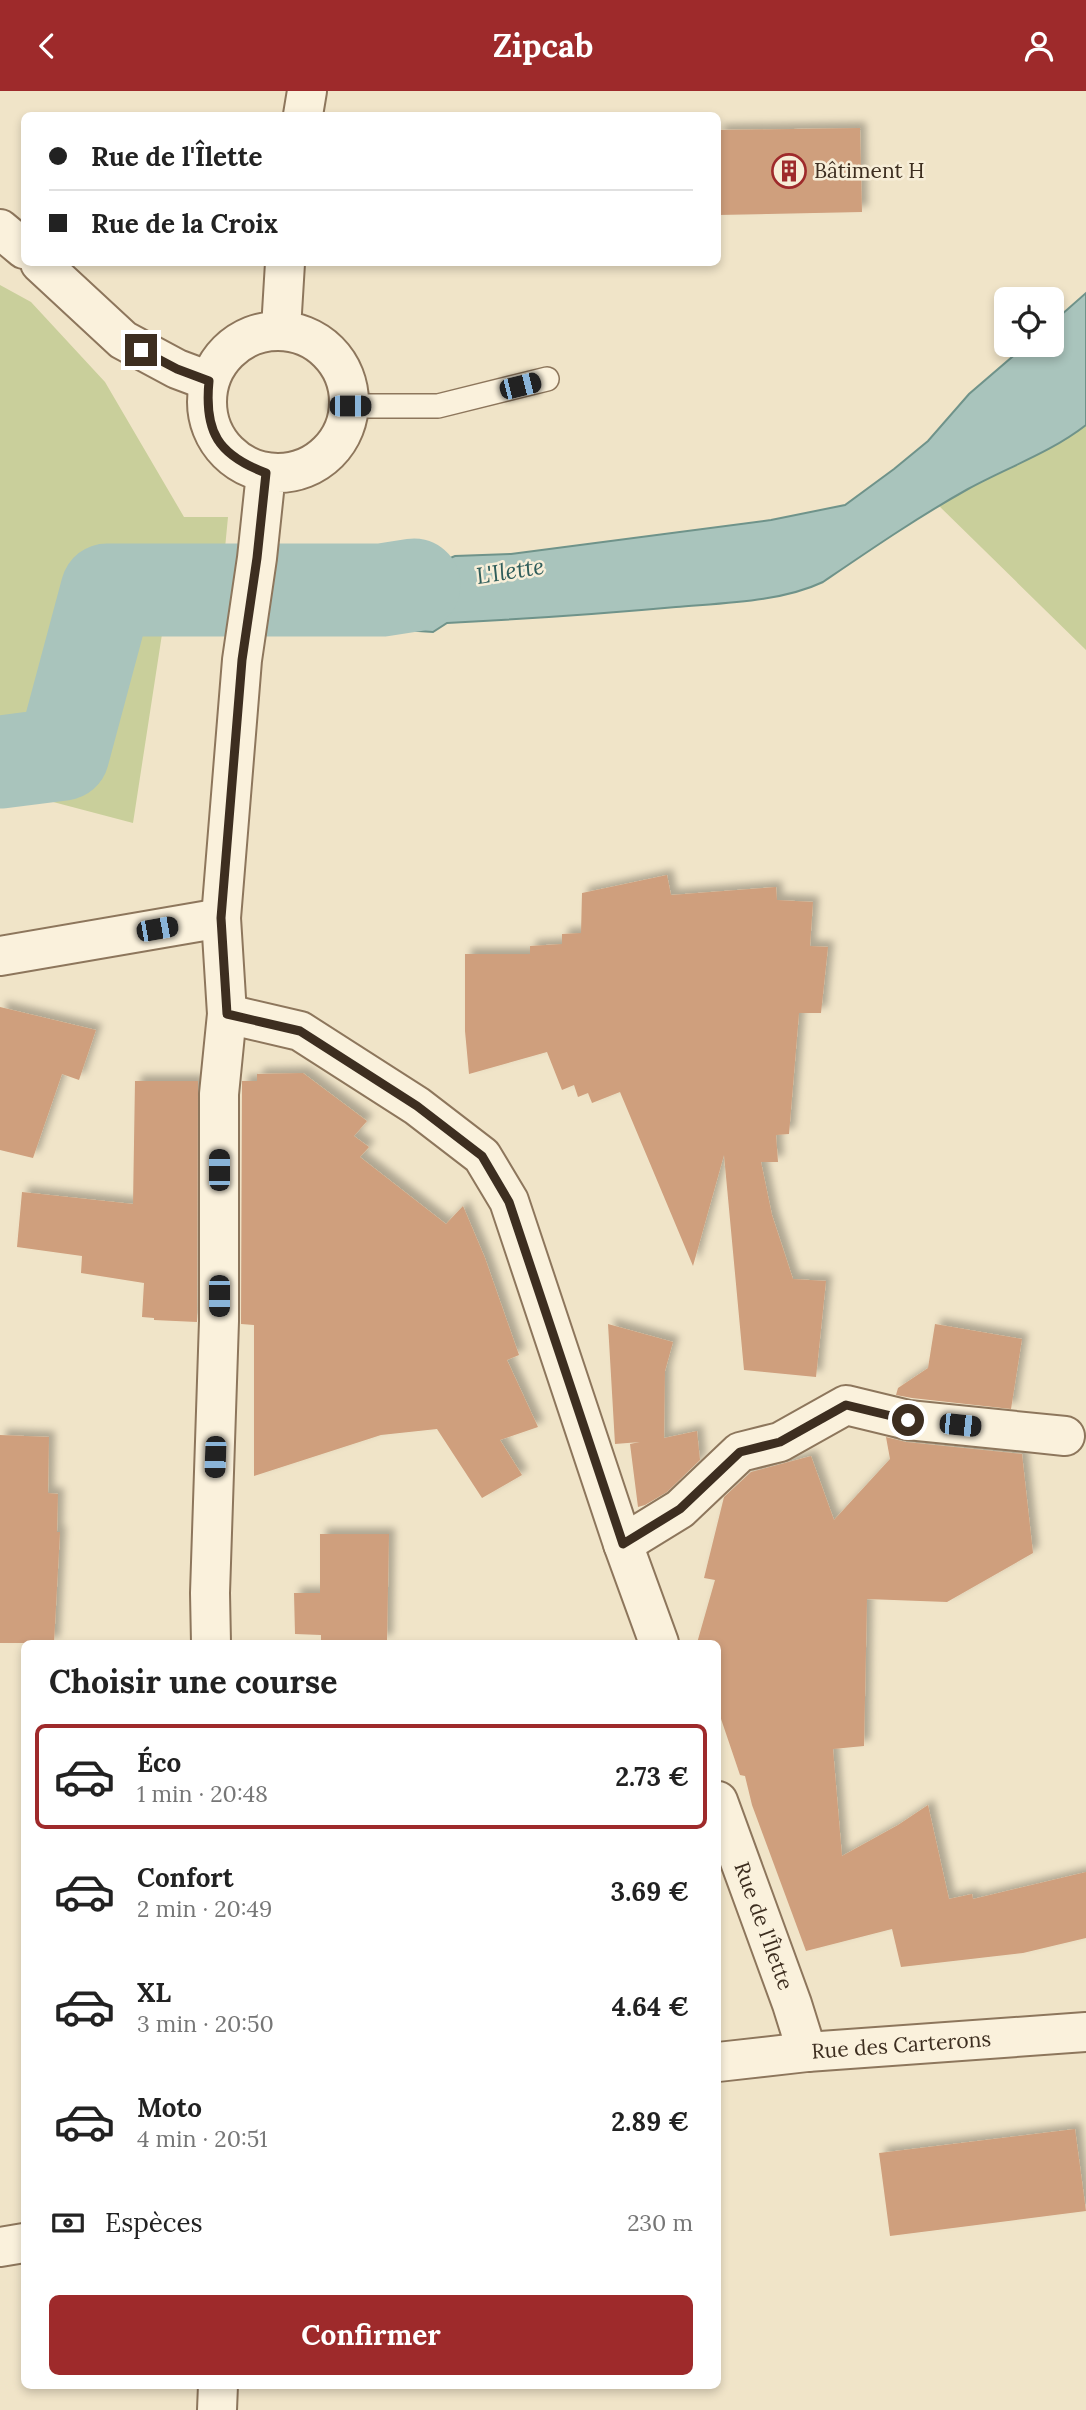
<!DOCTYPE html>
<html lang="fr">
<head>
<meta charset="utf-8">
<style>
	:root { --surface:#fff; --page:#f2f2f2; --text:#222; --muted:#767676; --line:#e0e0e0; --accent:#9e2a2b }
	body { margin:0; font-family:Lora,serif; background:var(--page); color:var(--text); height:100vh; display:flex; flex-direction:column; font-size:26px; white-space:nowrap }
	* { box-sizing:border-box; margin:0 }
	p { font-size:23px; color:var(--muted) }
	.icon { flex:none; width:38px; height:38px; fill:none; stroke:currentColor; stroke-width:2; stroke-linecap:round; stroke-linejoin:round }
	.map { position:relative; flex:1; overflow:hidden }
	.drawer { position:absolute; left:21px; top:1549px; width:700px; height:749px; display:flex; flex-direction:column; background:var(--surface); border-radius:10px; box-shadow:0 4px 10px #0003 }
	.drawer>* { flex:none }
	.guide { position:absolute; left:21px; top:21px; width:700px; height:154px; border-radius:10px; box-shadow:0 4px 10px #0003; display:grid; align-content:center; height:154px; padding:0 28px; background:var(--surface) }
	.fabs { position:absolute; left:994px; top:196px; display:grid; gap:14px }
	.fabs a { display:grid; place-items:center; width:70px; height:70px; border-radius:10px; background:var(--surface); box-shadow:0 4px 10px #0003; font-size:35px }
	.end { position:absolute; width:32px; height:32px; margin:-16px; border:9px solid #3d2e20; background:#fff; box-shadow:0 0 0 4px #fff }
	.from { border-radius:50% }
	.car { position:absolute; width:21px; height:42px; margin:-21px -10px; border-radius:9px; box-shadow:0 0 5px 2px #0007; background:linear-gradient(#222 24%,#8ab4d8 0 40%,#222 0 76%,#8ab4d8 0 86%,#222 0) }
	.guide b { display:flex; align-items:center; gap:24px; height:66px; font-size:26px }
	.guide b+b { border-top:2px solid var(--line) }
	.guide i { width:18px; height:18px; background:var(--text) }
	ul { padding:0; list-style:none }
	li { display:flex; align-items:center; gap:21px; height:105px; margin:0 14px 10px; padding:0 14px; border:4px solid transparent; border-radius:10px }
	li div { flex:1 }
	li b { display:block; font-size:26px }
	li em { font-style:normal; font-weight:700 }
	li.on { border-color:var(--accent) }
	li>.icon { width:63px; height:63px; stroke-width:1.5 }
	h2 { padding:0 28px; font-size:32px; line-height:84px }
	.pay { display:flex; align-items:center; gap:18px; height:77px; padding:0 28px; font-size:26px }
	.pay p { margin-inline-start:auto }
	.action { display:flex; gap:14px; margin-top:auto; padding:14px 28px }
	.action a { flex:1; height:80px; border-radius:10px; background:var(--accent); color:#fff; font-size:28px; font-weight:700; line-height:80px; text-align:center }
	header { display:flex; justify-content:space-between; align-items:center; height:91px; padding:0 28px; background:var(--accent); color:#fff; font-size:32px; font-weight:700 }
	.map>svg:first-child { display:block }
	.green { fill:#c9cf9b }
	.water { fill:#a9c4bc; stroke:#6f938a; stroke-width:2 }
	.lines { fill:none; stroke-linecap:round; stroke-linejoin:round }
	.river { stroke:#a9c4bc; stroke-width:93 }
	.building { fill:#cf9f7d; filter:url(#shadow) }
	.service-casing { stroke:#8d765c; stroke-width:26 }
	.minor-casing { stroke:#8d765c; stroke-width:42 }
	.tertiary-casing { stroke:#8d765c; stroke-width:42 }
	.service { stroke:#faf1dc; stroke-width:23 }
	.minor { stroke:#faf1dc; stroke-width:38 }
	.tertiary { stroke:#faf1dc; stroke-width:38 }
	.route { stroke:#3d2e20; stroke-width:9 }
	.labels { text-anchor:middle; stroke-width:5; stroke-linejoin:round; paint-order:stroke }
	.poi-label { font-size:21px; fill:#3d2e20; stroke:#f7eed8; text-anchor:start }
	.street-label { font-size:21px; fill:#3d2e20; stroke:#f7eed8 }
	.water-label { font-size:23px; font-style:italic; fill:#2f5d5a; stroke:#f7eed8 }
</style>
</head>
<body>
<header><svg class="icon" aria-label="back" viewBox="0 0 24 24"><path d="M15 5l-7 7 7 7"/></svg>Zipcab<svg class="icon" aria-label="person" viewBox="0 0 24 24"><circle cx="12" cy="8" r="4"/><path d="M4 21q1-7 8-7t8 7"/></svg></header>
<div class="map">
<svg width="1086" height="2319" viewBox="0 0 1086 2319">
	<defs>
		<filter id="shadow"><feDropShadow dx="6" dy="-6" stdDeviation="3.5" flood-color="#0004"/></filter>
	</defs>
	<rect width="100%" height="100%" fill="#f0e4c8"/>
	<path class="green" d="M 0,194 L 31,211 L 105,291 L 184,426 L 228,426 L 223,478 L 220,474 L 171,471 L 61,602 L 55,623 L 42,646 L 21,650 L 0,644 Z
		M 1086,272 L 1086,559 L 935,411 Z
		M 153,516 L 166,517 L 133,732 L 0,697 L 0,690 L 30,691 L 80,682 L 115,548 C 125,532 134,521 153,516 Z"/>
	<path class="water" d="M 1086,202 L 1086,334 C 1050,362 1008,376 968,398 C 918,426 870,459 823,491 C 781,511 723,512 676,516 C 600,523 524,528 447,532 L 433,541 L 282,531 L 287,475 L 386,483 L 421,479 L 455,465 L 511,463 L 771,429 L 845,414 L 894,378 L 928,350 L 969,303 L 1026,254 L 1052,254 L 1052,232 Z
		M 139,470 L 220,474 L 223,478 L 218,522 C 173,519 142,502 115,548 L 80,682 L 30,691 L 0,690 L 0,644 L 21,650 L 42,646 L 55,623 L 85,496 L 105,478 Z"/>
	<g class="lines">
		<path class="river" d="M 0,671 L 63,663 L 107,499 L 382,499 L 414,494"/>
	</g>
	<path class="building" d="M 860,37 L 862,121 L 718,124 L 718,39 Z
		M 667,784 L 671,804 L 776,796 L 777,809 L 813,811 L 810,855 L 828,856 L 821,922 L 799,922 L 789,1043 L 776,1044 L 778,1071 L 761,1071 L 772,1124 L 793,1188 L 826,1190 L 816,1286 L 744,1279 L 724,1064 L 693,1175 L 620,1001 L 592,1012 L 588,1002 L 578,1006 L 574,994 L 562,999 L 547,961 L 469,983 L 465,940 L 465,863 L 530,863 L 530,855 L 562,853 L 562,843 L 581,842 L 582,802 Z
		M 0,916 L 96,939 L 79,989 L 62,983 L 33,1067 L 0,1059 Z
		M 303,982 L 367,1030 L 354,1045 L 369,1056 L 360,1066 L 446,1133 L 463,1115 L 485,1167 L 519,1264 L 507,1269 L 538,1336 L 500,1349 L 522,1384 L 482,1407 L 437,1338 L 381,1344 L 254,1385 L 254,1234 L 241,1233 L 242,990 L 257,990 L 257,983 Z
		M 135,990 L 198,990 L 197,1231 L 154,1229 L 154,1227 L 142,1226 L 144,1192 L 81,1182 L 82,1165 L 17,1156 L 22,1101 L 133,1113 Z
		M 608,1233 L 673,1251 L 665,1280 L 664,1347 L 697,1340 L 700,1369 L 667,1401 L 645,1414 L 638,1416 L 630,1353 L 640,1351 L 615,1353 Z
		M 935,1233 L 1022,1248 L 1011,1318 L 912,1307 L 896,1304 L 898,1297 L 928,1277 Z
		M 0,1344 L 49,1346 L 48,1402 L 58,1403 L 57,1441 L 60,1441 L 54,1552 L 0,1552 Z
		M 886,1346 L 906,1351 L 1022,1363 L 1033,1462 L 947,1511 L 867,1508 L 864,1655 L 833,1658 L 842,1765 L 898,1734 L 928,1714 L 949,1808 L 972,1803 L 973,1808 L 1086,1781 L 1086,1847 L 1023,1862 L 901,1876 L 892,1838 L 806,1860 L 752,1714 L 745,1685 L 740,1684 L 718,1619 L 718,1552 L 697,1552 L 715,1489 L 704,1487 L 724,1406 L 751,1381 L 811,1365 L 834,1429 L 890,1368 Z
		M 320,1443 L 389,1443 L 387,1550 L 321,1550 L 321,1544 L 295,1543 L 294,1502 L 320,1502 Z
		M 1075,2038 L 1086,2120 L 890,2145 L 879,2062 Z"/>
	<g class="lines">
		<g class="service-casing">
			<path id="service" d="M 350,315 L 438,315 L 547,288"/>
		</g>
		<g class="minor-casing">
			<g id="minor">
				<path d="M 0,138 L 24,158"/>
				<path d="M 40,172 L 123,249 L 177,278 L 209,290"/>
				<path d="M 0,865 L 221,827"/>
				<path d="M 227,923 L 300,940 L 417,1015 L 482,1065 L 509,1110 L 623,1453 L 659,1552"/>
				<path d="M 623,1453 L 680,1418 L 740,1361 L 780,1351 L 846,1314 L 908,1329 L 1065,1345"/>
				<path id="s1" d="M 718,1710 L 792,1913 L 807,1961"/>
				<path id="s2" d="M 718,1971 L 807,1961 L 1086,1941"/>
				<path d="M 0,2156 L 24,2152"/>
			</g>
		</g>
		<g class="tertiary-casing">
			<path id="tertiary" d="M 303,24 L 307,0
				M 281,238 L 285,172
				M207 311a71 71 0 1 1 142 0a71 71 0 1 1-142 0Z
				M 211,1552 L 210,1502 L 219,1230 L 219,1003 L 227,923 L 221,827 L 242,569 L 257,467 L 266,382
				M 217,2319 L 218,2294"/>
		</g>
		<use href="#service" class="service"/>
		<use href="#minor" class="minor"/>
		<use href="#tertiary" class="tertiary"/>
	</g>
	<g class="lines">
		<path class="route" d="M 141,259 L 177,278 L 209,290 C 204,341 218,364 266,382 L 257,467 L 242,569 L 221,827 L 227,923 L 300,940 L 417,1015 L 482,1065 L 509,1111 L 623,1453 L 680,1418 L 740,1361 L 780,1351 L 846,1314 L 908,1329"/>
	</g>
	<defs>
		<g id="building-ring" transform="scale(1.75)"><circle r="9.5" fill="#f7eed8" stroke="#9e2a2b" stroke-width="1.5"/><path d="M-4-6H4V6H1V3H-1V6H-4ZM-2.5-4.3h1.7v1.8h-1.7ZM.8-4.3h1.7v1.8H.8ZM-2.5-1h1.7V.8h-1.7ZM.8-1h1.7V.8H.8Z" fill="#9e2a2b"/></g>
	</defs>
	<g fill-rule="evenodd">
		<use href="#building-ring" x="789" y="80"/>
	</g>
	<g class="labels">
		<g class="poi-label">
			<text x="814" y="87">Bâtiment H</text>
		</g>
		<g class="street-label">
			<text dy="7" stroke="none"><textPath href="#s1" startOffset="133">Rue de l'Îlette</textPath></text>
			<text dy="7" stroke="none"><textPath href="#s2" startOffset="184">Rue des Carterons</textPath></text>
		</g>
		<g class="water-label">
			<text transform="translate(510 480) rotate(-9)" y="8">L'Ilette</text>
		</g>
	</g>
</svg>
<div class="fabs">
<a><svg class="icon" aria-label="locate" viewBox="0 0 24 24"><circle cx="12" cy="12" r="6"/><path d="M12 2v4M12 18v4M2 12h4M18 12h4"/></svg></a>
</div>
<i class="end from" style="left:908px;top:1329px"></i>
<i class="end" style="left:141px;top:259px"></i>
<i class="car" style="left:520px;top:295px;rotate:76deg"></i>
<i class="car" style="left:350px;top:315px;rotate:90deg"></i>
<i class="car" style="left:157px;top:838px;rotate:80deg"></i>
<i class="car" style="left:219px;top:1079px;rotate:0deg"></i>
<i class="car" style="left:219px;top:1205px;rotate:180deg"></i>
<i class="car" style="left:960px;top:1334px;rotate:96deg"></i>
<i class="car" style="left:215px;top:1366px;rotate:182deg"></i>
<div class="guide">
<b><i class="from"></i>Rue de l'Îlette</b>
<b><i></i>Rue de la Croix</b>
</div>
<section class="drawer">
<h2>Choisir une course</h2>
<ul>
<li class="on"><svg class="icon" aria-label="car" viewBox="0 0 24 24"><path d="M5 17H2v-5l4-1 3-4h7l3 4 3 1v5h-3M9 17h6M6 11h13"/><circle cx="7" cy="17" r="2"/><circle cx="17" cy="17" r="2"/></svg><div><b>Éco</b><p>1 min · 20:48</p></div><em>2.73 €</em></li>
<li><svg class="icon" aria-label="car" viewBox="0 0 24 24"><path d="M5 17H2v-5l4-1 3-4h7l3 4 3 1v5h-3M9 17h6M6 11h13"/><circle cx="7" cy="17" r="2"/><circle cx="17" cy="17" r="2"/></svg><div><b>Confort</b><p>2 min · 20:49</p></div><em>3.69 €</em></li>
<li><svg class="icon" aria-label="car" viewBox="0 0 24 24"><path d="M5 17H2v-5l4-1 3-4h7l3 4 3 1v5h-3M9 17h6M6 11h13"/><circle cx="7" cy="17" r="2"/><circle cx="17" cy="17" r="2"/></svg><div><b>XL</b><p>3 min · 20:50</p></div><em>4.64 €</em></li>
<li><svg class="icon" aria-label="car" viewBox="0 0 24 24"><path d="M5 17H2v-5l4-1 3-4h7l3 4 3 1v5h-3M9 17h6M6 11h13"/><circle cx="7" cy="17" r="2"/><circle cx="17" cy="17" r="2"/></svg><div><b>Moto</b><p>4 min · 20:51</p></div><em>2.89 €</em></li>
</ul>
<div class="pay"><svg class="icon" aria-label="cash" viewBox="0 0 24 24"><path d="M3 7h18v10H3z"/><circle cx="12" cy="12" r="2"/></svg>Espèces<p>230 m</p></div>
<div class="action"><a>Confirmer</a></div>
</section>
</div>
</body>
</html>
